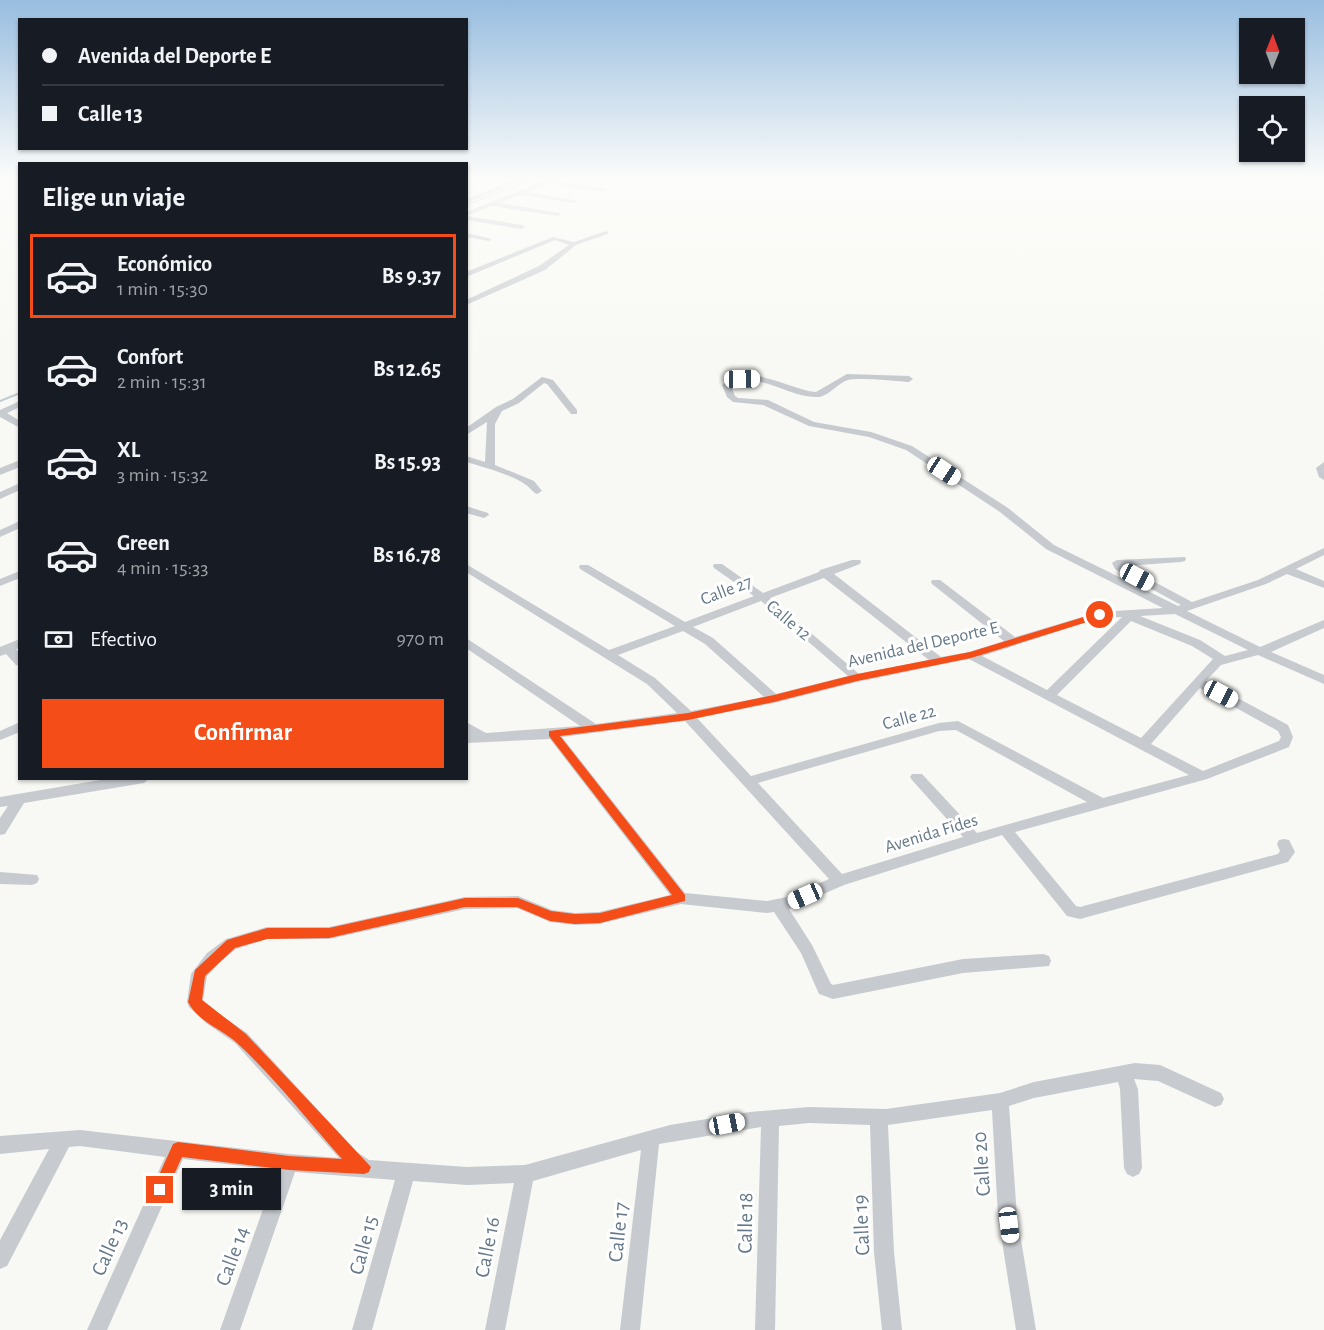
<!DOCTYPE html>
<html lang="es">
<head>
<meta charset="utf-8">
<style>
	:root { --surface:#171b24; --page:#242831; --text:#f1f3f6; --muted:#9ea1a6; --line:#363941; --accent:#f54d17 }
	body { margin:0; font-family:"Alegreya Sans",sans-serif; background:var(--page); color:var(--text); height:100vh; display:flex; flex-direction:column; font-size:22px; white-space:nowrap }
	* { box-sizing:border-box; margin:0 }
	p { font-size:20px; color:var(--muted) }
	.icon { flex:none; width:33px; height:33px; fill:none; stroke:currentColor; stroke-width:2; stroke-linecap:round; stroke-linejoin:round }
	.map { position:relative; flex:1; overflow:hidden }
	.details { position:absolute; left:18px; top:162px; width:450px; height:618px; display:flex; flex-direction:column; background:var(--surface); border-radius:0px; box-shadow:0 2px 4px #0004 }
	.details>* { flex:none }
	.hud { position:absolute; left:18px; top:18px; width:450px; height:132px; border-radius:0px; box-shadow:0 2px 4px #0004; display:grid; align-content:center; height:132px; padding:0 24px; background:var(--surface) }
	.needle { width:39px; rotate:1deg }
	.tools { position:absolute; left:1239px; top:18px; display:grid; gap:12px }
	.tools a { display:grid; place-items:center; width:66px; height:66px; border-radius:0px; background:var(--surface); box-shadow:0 2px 4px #0004; font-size:30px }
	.end { position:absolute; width:27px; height:27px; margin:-14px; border:8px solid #f54d17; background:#fff; box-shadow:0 0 0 3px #fff }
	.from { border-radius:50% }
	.bubble { position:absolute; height:42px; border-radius:0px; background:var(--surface); box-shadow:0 2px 4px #0004; font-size:20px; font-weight:700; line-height:42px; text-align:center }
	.car { position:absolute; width:18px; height:36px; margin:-18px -9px; border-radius:8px; box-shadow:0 0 4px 2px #0007; background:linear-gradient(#fff 24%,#345 0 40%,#fff 0 76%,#345 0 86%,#fff 0) }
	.hud b { display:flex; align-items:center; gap:21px; height:57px; font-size:22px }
	.hud b+b { border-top:2px solid var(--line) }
	.hud i { width:15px; height:15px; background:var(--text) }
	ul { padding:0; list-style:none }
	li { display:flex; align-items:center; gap:18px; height:84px; margin:0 12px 9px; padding:0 12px; border:3px solid transparent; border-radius:0px }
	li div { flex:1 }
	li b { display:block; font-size:22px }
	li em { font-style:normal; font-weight:700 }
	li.current { border-color:var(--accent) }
	li>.icon { width:54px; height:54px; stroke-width:1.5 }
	h2 { padding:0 24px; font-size:27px; line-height:72px }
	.pay { display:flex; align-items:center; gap:15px; height:66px; padding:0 24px; font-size:22px }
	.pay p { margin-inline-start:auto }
	.primary-button { display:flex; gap:12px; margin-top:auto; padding:12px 24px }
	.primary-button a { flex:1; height:69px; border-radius:0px; background:var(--accent); color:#fff; font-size:24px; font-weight:700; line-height:69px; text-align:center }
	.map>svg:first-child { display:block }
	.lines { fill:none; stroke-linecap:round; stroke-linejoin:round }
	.stream-far1 { stroke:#c0cbd1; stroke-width:1.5 }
	.stream { stroke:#c0cbd1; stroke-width:2 }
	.minor { fill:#c7cbcf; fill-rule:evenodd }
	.route { fill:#f54d17 }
	.labels { text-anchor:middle; stroke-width:6; stroke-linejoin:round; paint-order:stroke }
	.street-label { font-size:18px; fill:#647889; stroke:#fff }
	.near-street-label { font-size:21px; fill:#647889; stroke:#fff }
</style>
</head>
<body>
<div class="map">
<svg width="1324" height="1330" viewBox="0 0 1324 1330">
	<rect width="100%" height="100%" fill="#f8f8f4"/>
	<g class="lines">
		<path class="stream-far1" d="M 466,205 L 536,178"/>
		<path class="stream" d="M 0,401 L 20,393"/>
		<path class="minor" d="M 520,178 L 529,178 L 466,203 L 466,199 Z
			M 552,178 L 561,178 L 555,181 L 606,189 L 603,191 L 548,184 L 527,192 L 577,201 L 574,203 L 521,195 L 499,203 L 560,213 L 561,214 L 558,216 L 492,206 L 466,216 L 466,212 Z
			M 620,178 L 627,178 L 624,180 Z
			M 466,216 L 522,225 L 525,227 L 522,229 L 466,220 Z
			M 606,231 L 608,232 L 608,234 L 576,245 L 545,270 L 466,305 L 466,300 L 539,266 L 569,245 L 555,240 L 466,277 L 466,272 L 553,237 L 574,242 Z
			M 466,233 L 492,239 L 489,241 L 466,237 Z
			M 847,374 L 909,376 L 913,379 L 909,382 C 897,381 857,377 848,380 C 837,383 828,398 816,397 C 785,397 761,370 731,386 L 735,396 L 738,398 L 768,400 L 814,422 L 871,432 L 912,446 L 1008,508 L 1054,545 L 1178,606 L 1181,605 L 1115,569 L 1112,563 L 1117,560 L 1185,557 L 1186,559 L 1185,561 L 1181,562 L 1125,566 L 1192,602 L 1258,580 L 1324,548 L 1324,555 L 1296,569 L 1324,581 L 1324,588 L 1287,574 L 1266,584 L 1187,611 L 1260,647 L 1324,620 L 1324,628 L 1271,652 L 1324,675 L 1324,684 L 1258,655 L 1221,665 L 1206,681 L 1288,725 L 1293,737 L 1289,747 L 1207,779 L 1015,832 L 1076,906 L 1080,907 L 1278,854 L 1280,851 L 1277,844 L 1279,840 L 1284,839 L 1289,840 L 1295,852 L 1288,862 L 1080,919 L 1067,916 L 1002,835 L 844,885 L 789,909 L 812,945 L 831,984 L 833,985 L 963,959 L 1043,954 L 1049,956 L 1051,961 L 1049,966 L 963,973 L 833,999 L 819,994 L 801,953 L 774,912 L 767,913 L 681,904 L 599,924 L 575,925 L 550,922 L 517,908 L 465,909 L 329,939 L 267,939 L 236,949 L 219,963 L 207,976 L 203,1000 L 218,1013 L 247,1033 L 357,1152 L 369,1160 L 467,1167 L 525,1165 L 670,1125 L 750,1112 L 809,1107 L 886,1109 L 1000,1093 L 1034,1082 L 1135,1063 L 1160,1065 L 1221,1093 L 1224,1099 L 1221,1105 L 1215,1107 L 1158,1081 L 1134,1079 L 1138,1089 L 1142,1168 L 1139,1174 L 1133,1177 L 1127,1174 L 1124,1168 L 1120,1089 L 1118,1082 L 1034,1098 L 1009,1106 L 1017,1216 L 1036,1330 L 1016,1330 L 998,1216 L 992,1110 L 888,1125 L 894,1252 L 902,1330 L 882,1330 L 874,1252 L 870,1125 L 809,1123 L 779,1126 L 775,1330 L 755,1330 L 761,1127 L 659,1144 L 640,1330 L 620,1330 L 641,1150 L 533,1181 L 505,1330 L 485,1330 L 514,1183 L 467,1185 L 413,1181 L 372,1330 L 352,1330 L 395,1180 L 295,1172 L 240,1330 L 220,1330 L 277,1170 L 183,1159 L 107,1330 L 87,1330 L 165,1157 L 80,1146 L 69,1147 L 7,1266 L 0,1269 L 0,1240 L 49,1149 L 0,1154 L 0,1136 L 80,1130 L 289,1154 L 339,1158 L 235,1043 L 206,1023 L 189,1007 L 187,1002 L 191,974 L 207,953 L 226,939 L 267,927 L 329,927 L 465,897 L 518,896 L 552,910 L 575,913 L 599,912 L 670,895 L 550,739 L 466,743 L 466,735 L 469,734 L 466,733 L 466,722 L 486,733 L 580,726 L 466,648 L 466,638 L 596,724 L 677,713 L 647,684 L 466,572 L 466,564 L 609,650 L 675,626 L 580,569 L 579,567 L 580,565 L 588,565 L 685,622 L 754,596 L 714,568 L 713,566 L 714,564 L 722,564 L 763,593 L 819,572 L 820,570 L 852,560 L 860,560 L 861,562 L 860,564 L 834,574 L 941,657 L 969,652 L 1004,641 L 932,584 L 931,582 L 932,580 L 940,580 L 1015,637 L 1099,612 L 1163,608 L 1046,549 L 1000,512 L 906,450 L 869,437 L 809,426 L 763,405 L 733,402 L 727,397 L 722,385 C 750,361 786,389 816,392 ZM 824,578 L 929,660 L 859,674 L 770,598 ZM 761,601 L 848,676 L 776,694 L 713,638 L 693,627 ZM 1175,614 L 1248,650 L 1225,656 L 1200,640 L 1140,616 ZM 1122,617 L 1047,690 L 982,656 L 1100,618 ZM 1131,621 L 1192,646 L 1213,659 L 1141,738 L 1057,695 ZM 683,631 L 705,644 L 764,697 L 691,711 L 655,678 L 618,655 ZM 969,659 L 1189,775 L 1103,798 L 958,721 L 939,723 L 751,776 L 697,718 L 774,703 L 857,682 ZM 1200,688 L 1278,731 L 1281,737 L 1279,741 L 1203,771 L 1151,744 ZM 685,721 L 829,879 L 787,897 L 767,901 L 685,893 L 562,737 ZM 956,730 L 1087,802 L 977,833 L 922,774 L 912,774 L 910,777 L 912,780 L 963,837 L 842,874 L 758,783 L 939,731 Z
			M 542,377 L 553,380 L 577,410 L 577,414 L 571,414 L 547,384 L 544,383 L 519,403 L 502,411 L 495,424 L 495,465 L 534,481 L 542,491 L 537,494 C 532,492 531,488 526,485 C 513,475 483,467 466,462 L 466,456 L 485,462 L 487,422 L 466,435 L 466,428 L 496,407 L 513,399 Z
			M 20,401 L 20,407 L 7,413 L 20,421 L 20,428 L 0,417 L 0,410 Z
			M 20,460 L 20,467 L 0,475 L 0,468 Z
			M 1324,462 L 1324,480 L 1319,477 L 1316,468 Z
			M 20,483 L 20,490 L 0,499 L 0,492 Z
			M 466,506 L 488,513 L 489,515 L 484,518 L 466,513 Z
			M 20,521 L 20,528 L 0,537 L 0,530 Z
			M 20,571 L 20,578 L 0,586 L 0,579 Z
			M 20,639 L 20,648 L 16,649 L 20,654 L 20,666 L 16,665 L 6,654 L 0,656 L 0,647 Z
			M 20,722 L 20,732 L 0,740 L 0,731 Z
			M 112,778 L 150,778 L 144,783 L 24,803 L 5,834 L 0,835 L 0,818 L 8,806 L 0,807 L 0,797 Z
			M 0,872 L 37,875 L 39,879 L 37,883 L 32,885 L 0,884 Z"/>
	</g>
	<linearGradient id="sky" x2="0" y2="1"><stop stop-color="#98bddf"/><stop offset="0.49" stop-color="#fcfcfa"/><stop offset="1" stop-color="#fcfcfa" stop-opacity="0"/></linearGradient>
	<rect width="1324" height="364" fill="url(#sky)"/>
	<path class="route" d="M 1100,612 L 1103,613 L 1103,617 L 971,658 L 857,681 L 774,702 L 688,720 L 560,736 L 685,895 L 685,901 L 600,923 L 575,924 L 550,921 L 517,907 L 465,907 L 329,938 L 267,939 L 235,948 L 205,976 L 202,1000 L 246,1034 L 371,1167 L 369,1172 L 364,1174 L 289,1170 L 182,1157 L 165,1195 L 160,1197 L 155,1195 L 152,1190 L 155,1184 L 173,1144 L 178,1142 L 289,1156 L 342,1159 C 308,1121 275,1078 237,1043 C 222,1029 198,1022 188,1002 L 195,970 L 227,940 L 267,928 L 329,928 L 465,898 L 518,898 L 551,911 L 575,914 L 600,913 L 672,895 L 549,736 L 549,731 L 688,713 L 774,695 L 857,674 L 970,652 Z"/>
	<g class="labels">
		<g class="street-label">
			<text transform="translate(726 590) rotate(-21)" y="6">Calle 27</text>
			<text transform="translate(789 620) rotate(40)" y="6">Calle 12</text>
			<text transform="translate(923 644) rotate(-13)" y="6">Avenida del Deporte E</text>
			<text transform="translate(909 717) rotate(-15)" y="6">Calle 22</text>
			<text transform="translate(931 833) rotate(-17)" y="6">Avenida Fides</text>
		</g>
		<g class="near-street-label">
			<text transform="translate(981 1164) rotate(-94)" y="7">Calle 20</text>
			<text transform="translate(745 1223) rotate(-89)" y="7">Calle 18</text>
			<text transform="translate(861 1225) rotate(-93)" y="7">Calle 19</text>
			<text transform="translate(618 1232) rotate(-84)" y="7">Calle 17</text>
			<text transform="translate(363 1245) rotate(-75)" y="7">Calle 15</text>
			<text transform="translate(109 1247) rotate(-66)" y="7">Calle 13</text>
			<text transform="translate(487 1247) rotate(-79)" y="7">Calle 16</text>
			<text transform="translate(232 1256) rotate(-70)" y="7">Calle 14</text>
		</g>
	</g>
</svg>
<div class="tools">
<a><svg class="needle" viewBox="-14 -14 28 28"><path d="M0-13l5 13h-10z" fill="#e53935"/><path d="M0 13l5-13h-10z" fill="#9ea1a6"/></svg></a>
<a><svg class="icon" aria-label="locate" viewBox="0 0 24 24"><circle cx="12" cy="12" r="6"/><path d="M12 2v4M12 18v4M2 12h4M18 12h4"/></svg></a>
</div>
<i class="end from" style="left:1100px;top:615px"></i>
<i class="end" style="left:160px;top:1190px"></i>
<div class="bubble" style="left:182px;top:1168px;width:99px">3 min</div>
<i class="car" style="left:742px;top:379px;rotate:89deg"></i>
<i class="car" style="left:944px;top:471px;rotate:123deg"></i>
<i class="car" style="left:1137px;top:577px;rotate:118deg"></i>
<i class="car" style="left:1221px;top:694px;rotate:118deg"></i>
<i class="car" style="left:805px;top:896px;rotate:246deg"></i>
<i class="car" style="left:727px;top:1124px;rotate:79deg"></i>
<i class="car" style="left:1009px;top:1225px;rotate:173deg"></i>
<div class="hud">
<b><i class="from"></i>Avenida del Deporte E</b>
<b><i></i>Calle 13</b>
</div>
<section class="details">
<h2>Elige un viaje</h2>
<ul>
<li class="current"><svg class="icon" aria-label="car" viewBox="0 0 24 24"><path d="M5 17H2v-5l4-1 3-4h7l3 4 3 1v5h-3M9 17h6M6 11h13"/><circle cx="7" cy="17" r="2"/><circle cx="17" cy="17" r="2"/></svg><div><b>Económico</b><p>1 min · 15:30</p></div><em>Bs 9.37</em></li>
<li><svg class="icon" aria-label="car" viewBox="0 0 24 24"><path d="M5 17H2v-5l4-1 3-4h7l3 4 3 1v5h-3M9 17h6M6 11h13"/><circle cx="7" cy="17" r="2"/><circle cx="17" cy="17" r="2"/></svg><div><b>Confort</b><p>2 min · 15:31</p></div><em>Bs 12.65</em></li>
<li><svg class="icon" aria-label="car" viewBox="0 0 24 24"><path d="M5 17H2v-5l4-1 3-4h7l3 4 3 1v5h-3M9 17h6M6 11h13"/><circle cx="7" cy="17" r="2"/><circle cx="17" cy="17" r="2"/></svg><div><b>XL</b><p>3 min · 15:32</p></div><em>Bs 15.93</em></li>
<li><svg class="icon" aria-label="car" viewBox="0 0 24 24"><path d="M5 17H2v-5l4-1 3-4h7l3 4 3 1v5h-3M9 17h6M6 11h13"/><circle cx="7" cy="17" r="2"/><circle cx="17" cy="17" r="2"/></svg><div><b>Green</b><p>4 min · 15:33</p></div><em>Bs 16.78</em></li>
</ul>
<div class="pay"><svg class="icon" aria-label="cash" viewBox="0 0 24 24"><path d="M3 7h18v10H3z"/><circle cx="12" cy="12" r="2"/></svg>Efectivo<p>970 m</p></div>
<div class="primary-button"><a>Confirmar</a></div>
</section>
</div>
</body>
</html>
